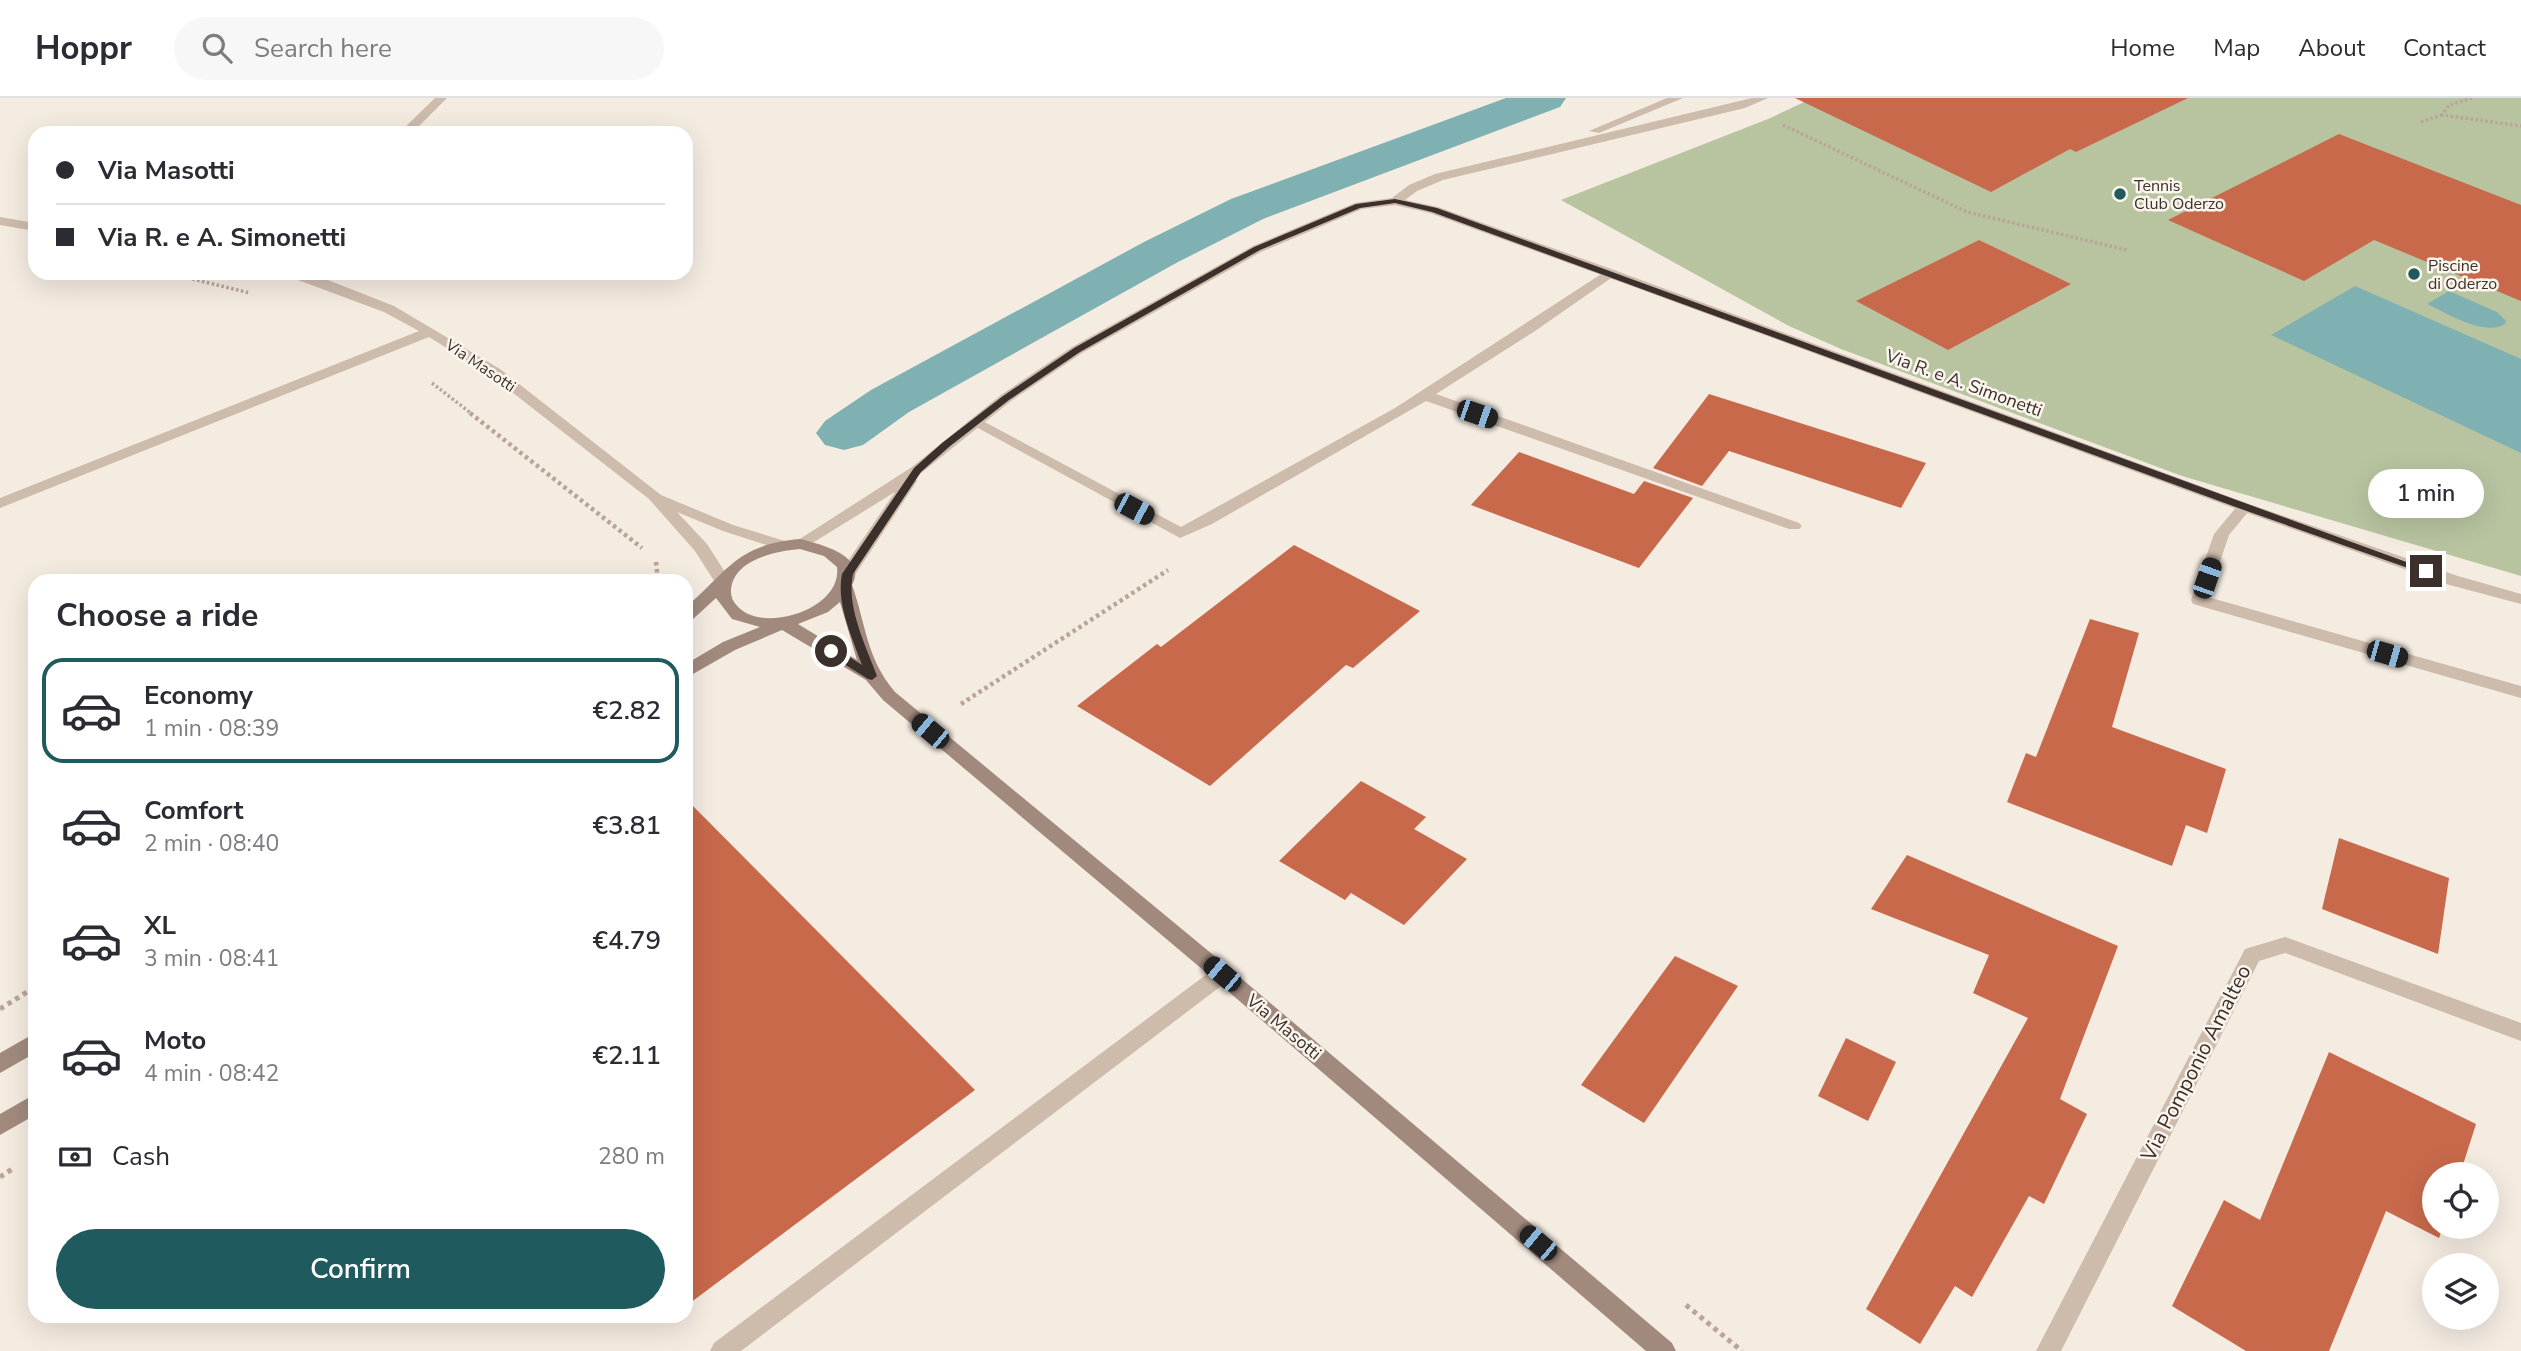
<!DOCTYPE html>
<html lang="en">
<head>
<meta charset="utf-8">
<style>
	:root { --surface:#fff; --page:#f7f7f7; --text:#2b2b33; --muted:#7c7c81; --line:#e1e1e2; --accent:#1f5a5e }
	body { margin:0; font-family:"Nunito Sans",sans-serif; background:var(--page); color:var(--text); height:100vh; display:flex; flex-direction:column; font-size:26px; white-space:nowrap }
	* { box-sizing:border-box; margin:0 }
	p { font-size:23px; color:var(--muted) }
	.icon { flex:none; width:38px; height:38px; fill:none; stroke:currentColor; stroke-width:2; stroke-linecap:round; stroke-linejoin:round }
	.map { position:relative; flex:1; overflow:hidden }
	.side { position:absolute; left:28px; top:476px; width:665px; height:749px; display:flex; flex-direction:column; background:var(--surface); border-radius:21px; box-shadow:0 7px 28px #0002 }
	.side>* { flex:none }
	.top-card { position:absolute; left:28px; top:28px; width:665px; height:154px; border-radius:21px; box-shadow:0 7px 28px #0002; display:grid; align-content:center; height:154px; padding:0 28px; background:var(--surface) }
	.buttons { position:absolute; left:2422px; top:1064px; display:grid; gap:14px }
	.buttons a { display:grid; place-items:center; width:77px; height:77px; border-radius:50%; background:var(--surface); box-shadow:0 7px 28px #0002; font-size:35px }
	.end { position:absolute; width:32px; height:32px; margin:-16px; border:9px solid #3b302b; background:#fff; box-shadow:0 0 0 4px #fff }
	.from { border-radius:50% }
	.bubble { position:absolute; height:49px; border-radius:24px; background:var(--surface); box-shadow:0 7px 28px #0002; font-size:23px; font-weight:600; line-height:49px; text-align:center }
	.car { position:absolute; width:21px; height:42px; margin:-21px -10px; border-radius:9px; box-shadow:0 0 5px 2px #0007; background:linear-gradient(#222 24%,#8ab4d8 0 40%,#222 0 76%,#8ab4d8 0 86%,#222 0) }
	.top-card b { display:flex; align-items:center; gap:24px; height:66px; font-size:26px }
	.top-card b+b { border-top:2px solid var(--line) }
	.top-card i { width:18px; height:18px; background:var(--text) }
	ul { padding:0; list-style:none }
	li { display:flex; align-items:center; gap:21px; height:105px; margin:0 14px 10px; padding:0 14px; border:4px solid transparent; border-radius:21px }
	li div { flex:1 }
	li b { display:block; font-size:26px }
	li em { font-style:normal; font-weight:600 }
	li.on { border-color:var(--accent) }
	li>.icon { width:63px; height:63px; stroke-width:1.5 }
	h2 { padding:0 28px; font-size:32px; line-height:84px }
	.pay { display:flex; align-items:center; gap:18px; height:77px; padding:0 28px; font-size:26px }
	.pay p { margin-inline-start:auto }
	.action { display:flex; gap:14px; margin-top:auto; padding:14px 28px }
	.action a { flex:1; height:80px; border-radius:42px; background:var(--accent); color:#fff; font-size:28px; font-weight:600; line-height:80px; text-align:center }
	header { display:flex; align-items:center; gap:42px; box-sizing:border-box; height:98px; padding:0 35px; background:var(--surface); border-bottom:2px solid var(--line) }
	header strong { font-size:33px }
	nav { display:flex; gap:38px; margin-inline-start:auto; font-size:24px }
	.search { width:490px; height:63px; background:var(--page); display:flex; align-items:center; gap:18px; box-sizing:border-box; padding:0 24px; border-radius:38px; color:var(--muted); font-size:26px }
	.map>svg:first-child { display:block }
	.green { fill:#b8c4a0 }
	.water { fill:#7fb0b2 }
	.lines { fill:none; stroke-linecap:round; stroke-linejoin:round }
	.canal { fill:#7fb0b2; fill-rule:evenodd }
	.building { fill:#c8694b }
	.path-far2 { stroke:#b9a596; stroke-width:3.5; stroke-dasharray:2.5 2.5; stroke-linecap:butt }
	.path-far1 { stroke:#b9a596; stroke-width:4.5; stroke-dasharray:3.5 3.5; stroke-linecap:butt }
	.path { stroke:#b9a596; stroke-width:5; stroke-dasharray:4.5 4.5; stroke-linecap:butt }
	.lane { fill:#cdbbac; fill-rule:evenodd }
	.street { fill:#cdbbac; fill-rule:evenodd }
	.secondary { fill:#a18a7d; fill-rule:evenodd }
	.route { fill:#3b302b }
	.poi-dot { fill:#1f5a5e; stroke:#fbf5ee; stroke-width:2.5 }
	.labels { text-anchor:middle; stroke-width:5; stroke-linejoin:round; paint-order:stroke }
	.far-poi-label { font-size:16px; fill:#3b302b; stroke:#fbf5ee; text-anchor:start }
	.far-street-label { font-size:16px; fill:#3b302b; stroke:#fbf5ee }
	.street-label { font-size:18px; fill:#3b302b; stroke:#fbf5ee }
	.near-street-label { font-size:21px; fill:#3b302b; stroke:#fbf5ee }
</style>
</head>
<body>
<header>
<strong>Hoppr</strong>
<div class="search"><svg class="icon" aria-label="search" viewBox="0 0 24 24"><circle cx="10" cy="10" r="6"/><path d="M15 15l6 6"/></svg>Search here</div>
<nav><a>Home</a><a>Map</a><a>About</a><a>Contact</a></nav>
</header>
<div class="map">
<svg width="2521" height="1253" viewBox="0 0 2521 1253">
	<rect width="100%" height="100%" fill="#f4ebe1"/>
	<path class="green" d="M 1813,0 L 2521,0 L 2521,478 L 2182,378 L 1841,251 L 1789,228 L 1561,102 L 1768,21 Z"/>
	<path class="water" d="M 2355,188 L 2521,261 L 2521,355 L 2271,237 Z
		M 2449,193 L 2497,214 L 2506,223 L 2505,226 C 2484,239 2447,215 2427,206 Z"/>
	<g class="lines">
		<path class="canal" d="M 1506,0 L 1566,0 L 1560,9 L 1263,121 L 1178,164 L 909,314 L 863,347 L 844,352 L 825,347 L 816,335 L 825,323 L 871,292 L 1144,144 L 1231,101 Z"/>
	</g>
	<path class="building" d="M 1795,0 L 2188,0 L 2076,54 L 2070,51 L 1991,94 Z
		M 2339,36 L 2521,107 L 2521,203 L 2374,142 L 2304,183 L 2168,122 Z
		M 1979,142 L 2071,186 L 1948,252 L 1856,203 Z
		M 1709,296 L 1926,365 L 1901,410 L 1729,353 L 1702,388 L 1653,370 Z
		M 1519,354 L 1634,396 L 1644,383 L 1693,400 L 1639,470 L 1471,407 Z
		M 1294,447 L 1420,513 L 1353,570 L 1346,567 L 1210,688 L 1077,608 L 1157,546 L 1161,549 Z
		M 2090,521 L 2139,535 L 2112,629 L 2226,671 L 2207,735 L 2186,727 L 2172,768 L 2007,704 L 2026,655 L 2036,659 Z
		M 1361,683 L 1426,719 L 1414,731 L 1467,761 L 1404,827 L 1351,795 L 1345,802 L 1279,763 Z
		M 686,701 L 975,992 L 686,1208 Z
		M 2339,740 L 2449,780 L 2438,856 L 2322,811 Z
		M 1907,757 L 2118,848 L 2060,1001 L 2087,1016 L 2044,1106 L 2029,1098 L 1972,1199 L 1955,1188 L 1920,1246 L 1866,1211 L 2028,920 L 1973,895 L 1989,857 L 1871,811 Z
		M 1675,858 L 1738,888 L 1644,1025 L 1581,987 Z
		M 1846,940 L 1896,964 L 1868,1023 L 1818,998 Z
		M 2329,954 L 2476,1026 L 2460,1076 L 2434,1076 L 2434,1129 L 2443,1129 L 2439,1140 L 2386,1113 L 2329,1253 L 2246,1253 L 2172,1208 L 2224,1102 L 2260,1122 Z"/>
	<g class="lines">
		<path class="path-far2" d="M 2472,0 L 2449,7 L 2442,17 L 2521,28
			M 2421,24 L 2442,17
			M 1783,27 L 1967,114 L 2127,152
			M 168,175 L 250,195
			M 432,285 L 472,316"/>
		<path class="path-far1" d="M 470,315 L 642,450
			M 656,464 L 658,483
			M 961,606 L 1168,472"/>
		<path class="path" d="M 0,911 L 35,889
			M 0,1079 L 14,1070
			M 1686,1207 L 1742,1253"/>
		<path class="lane" d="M 1609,171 L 1615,175 L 1614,178 L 1535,233 L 1436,296 L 1799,425 L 1802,428 L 1799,431 L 1789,431 L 1426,303 L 1212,426 L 1180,440 L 967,324 L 974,320 L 979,321 L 1181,429 L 1395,310 Z
			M 2244,404 L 2252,409 L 2229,437 L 2208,499 L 2521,588 L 2521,600 L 2193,506 L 2191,502 L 2214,436 L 2239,406 Z
			M 1222,868 L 1229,870 L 1232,876 L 1229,882 L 741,1253 L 710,1253 L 714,1245 L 1215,870 Z"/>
		<path class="street" d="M 435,0 L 447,0 L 412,35 L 399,35 Z
			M 1667,0 L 1683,0 L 1599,35 L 1589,33 Z
			M 1752,0 L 1768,0 L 1745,10 L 1443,82 L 1417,93 L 1405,102 L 1438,109 L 1614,172 L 2249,406 L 2458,478 L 2521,496 L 2521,506 L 2446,486 L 2239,412 L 1604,178 L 1430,115 L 1395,107 L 1362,111 L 1261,154 L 1082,255 L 1011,303 L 915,380 L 917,383 L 853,480 L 841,480 L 839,476 L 895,394 L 806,449 L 800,451 L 792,446 L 912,369 L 1001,297 L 1072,249 L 1253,148 L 1355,105 L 1392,100 L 1409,87 L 1435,76 Z
			M 0,119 L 35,125 L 35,133 L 0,127 Z
			M 279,175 L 300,175 L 328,182 L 394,208 L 500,271 L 661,397 L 733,427 L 788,444 L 790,447 L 782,452 L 776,450 L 723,433 L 677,414 L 707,446 L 732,485 L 724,490 L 718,489 L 695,453 L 649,401 L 490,277 L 429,239 L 0,410 L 0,400 L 419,233 L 384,214 Z
			M 2285,839 L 2521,925 L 2521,943 L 2285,855 L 2259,863 L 2061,1253 L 2036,1253 L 2245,851 Z"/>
		<path class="secondary" d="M 800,441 C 819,446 868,457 852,487 C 866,526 866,560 895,594 L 1229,870 L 1672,1245 L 1676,1253 L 1646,1253 L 1215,882 L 883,602 L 866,582 L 782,532 L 735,552 L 686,580 L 686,566 L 723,544 L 760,529 L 732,521 L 716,500 L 692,522 L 686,523 L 686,509 C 730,471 736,447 800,441 ZM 800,451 L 824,458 L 837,469 C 842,508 776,531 746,515 C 738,510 731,503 731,494 C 731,462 776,453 800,451 ZM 840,504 L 857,562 L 798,526 L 828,514 Z
			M 35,935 L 35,955 L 0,975 L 0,955 Z
			M 35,996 L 35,1017 L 0,1037 L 0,1016 Z"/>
	</g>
	<path class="route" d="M 1395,101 L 1437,110 L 2431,473 L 2422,475 L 2241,411 L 1432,114 L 1395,105 L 1360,110 L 1260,152 L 1080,254 L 1009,302 L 949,349 L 921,374 L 853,476 C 846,509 866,548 877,578 L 872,582 L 868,581 L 828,556 L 828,550 L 835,550 L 862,567 C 852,539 836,506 842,476 L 914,370 L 942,345 L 1003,298 L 1074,250 L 1254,149 L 1356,106 Z"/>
	<g class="poi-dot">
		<circle cx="2120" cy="96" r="7"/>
		<circle cx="2414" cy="176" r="7"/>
	</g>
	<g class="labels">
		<g class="far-poi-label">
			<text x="2134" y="93">Tennis<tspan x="2134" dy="18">Club Oderzo</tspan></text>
			<text x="2428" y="173">Piscine<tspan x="2428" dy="18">di Oderzo</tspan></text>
		</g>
		<g class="far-street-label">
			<text transform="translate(481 267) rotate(34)" y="6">Via Masotti</text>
		</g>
		<g class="street-label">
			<text transform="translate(1964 285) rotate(20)" y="6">Via R. e A. Simonetti</text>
			<text transform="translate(1284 929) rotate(40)" y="6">Via Masotti</text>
		</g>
		<g class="near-street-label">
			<text transform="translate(2196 965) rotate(-63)" y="7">Via Pomponio Amalteo</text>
		</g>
	</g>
</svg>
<div class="buttons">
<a><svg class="icon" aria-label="locate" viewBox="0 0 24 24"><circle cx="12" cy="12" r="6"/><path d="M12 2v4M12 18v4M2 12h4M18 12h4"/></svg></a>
<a><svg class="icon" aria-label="layers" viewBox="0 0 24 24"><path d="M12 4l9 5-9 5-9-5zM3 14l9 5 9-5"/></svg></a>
</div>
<i class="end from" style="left:831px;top:553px"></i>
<i class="end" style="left:2426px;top:473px"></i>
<div class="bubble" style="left:2368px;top:371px;width:116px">1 min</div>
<i class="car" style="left:1477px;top:316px;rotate:109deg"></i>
<i class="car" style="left:1134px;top:411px;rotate:118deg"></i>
<i class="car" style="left:2207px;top:480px;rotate:19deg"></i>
<i class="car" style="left:2387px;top:556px;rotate:106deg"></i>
<i class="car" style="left:930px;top:633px;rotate:310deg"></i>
<i class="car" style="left:1222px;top:876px;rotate:310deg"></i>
<i class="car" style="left:1538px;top:1145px;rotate:310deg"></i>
<div class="top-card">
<b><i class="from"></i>Via Masotti</b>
<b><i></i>Via R. e A. Simonetti</b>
</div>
<section class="side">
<h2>Choose a ride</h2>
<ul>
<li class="on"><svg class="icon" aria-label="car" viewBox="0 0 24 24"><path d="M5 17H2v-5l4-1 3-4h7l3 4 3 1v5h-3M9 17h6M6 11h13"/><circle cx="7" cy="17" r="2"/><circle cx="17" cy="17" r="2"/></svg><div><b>Economy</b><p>1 min · 08:39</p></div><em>€2.82</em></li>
<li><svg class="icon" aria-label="car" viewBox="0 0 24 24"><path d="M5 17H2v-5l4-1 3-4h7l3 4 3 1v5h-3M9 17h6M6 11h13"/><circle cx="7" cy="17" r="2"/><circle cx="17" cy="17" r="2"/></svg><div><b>Comfort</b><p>2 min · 08:40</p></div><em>€3.81</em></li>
<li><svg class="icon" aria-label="car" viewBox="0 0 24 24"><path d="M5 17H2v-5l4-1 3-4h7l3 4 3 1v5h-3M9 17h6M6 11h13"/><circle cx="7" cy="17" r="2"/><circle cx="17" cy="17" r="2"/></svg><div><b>XL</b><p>3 min · 08:41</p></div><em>€4.79</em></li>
<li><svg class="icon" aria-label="car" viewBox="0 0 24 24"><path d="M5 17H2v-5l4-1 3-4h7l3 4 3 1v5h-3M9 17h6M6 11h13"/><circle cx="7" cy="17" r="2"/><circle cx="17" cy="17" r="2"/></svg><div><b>Moto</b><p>4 min · 08:42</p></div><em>€2.11</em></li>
</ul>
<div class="pay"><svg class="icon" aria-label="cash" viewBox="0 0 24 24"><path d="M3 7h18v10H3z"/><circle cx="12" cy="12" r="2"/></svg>Cash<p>280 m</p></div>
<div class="action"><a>Confirm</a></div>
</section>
</div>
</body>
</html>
